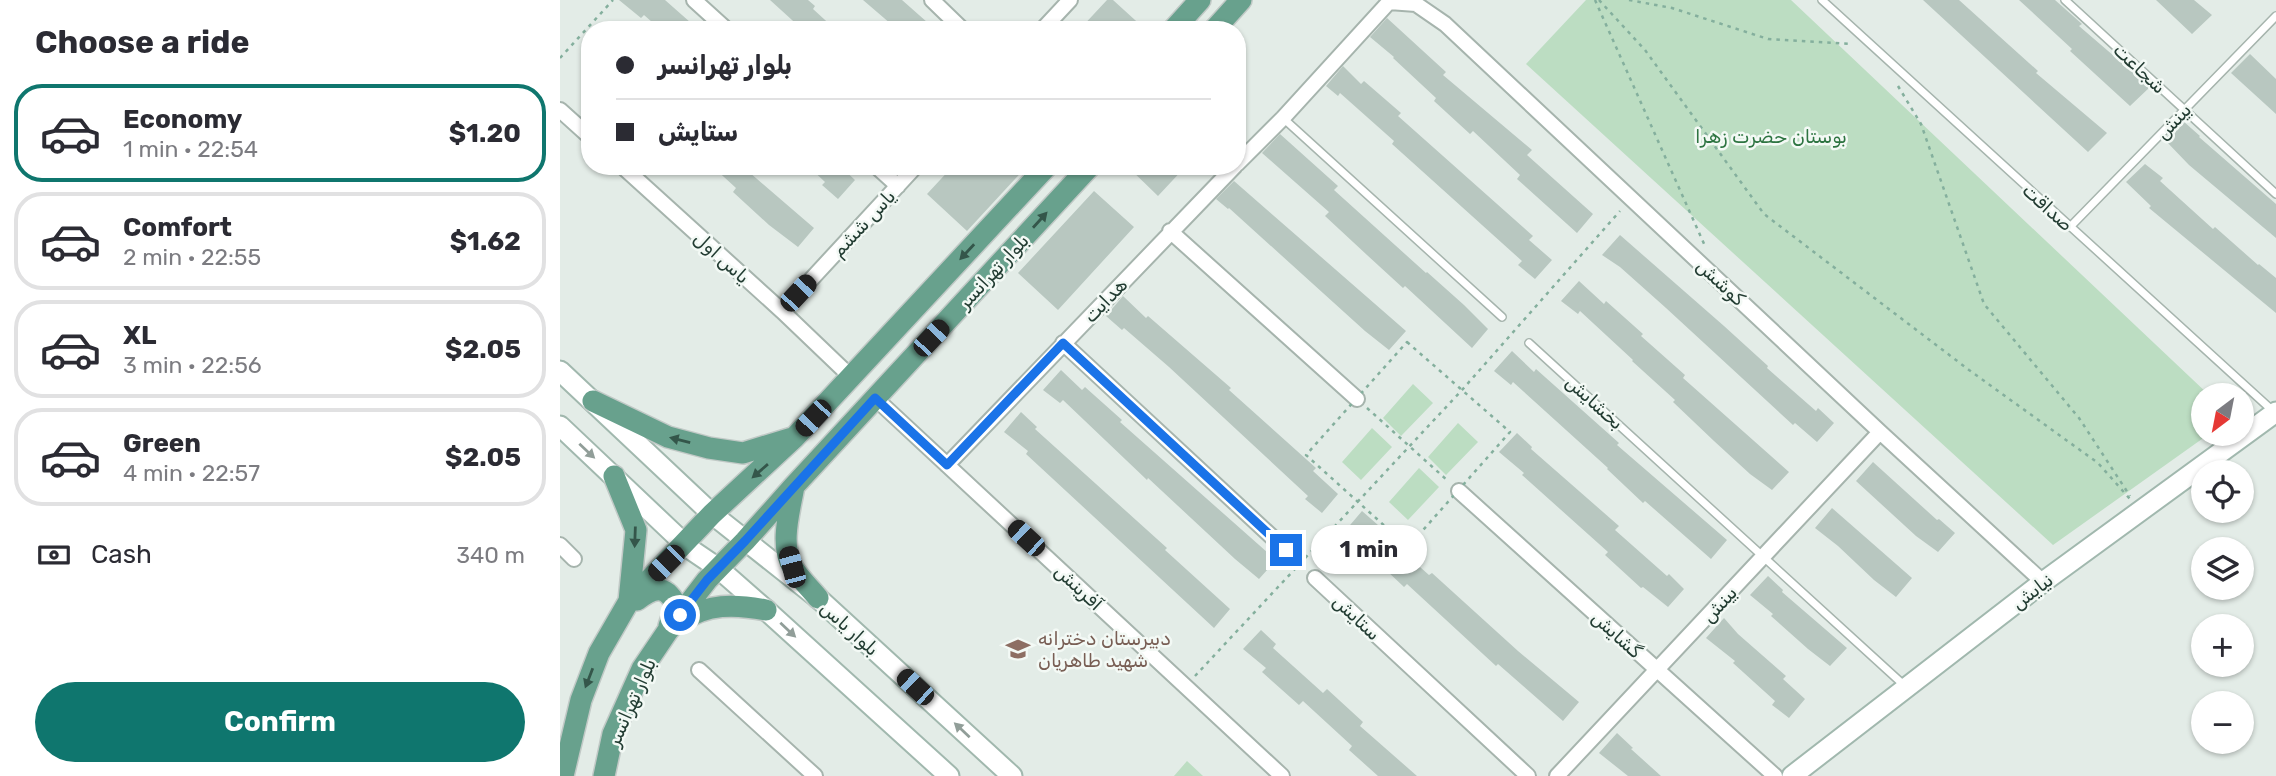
<!DOCTYPE html>
<html lang="en">
<head>
<meta charset="utf-8">
<style>
	:root { --surface:#fff; --page:#f2f2f3; --text:#2b2b33; --muted:#7c7c81; --line:#e1e1e2; --accent:#0f766e }
	body { margin:0; font-family:Rubik,"Noto Naskh Arabic",sans-serif; background:var(--page); color:var(--text); height:100vh; display:flex; flex-direction:column; font-size:26px; white-space:nowrap }
	* { box-sizing:border-box; margin:0 }
	p { font-size:23px; color:var(--muted) }
	.icon { flex:none; width:38px; height:38px; fill:none; stroke:currentColor; stroke-width:2; stroke-linecap:round; stroke-linejoin:round }
	.map { position:relative; flex:1; overflow:hidden }
	.drawer { display:flex; flex-direction:column; background:var(--surface); width:560px }
	.drawer>* { flex:none }
	.hud { position:absolute; left:21px; top:21px; width:665px; height:154px; border-radius:28px; box-shadow:0 2px 5px #0004; display:grid; align-content:center; height:154px; padding:0 35px; background:var(--surface) }
	.needle { width:46px; rotate:212deg }
	.tools { position:absolute; left:1631px; top:383px; display:grid; gap:14px }
	.tools a { display:grid; place-items:center; width:63px; height:63px; border-radius:50%; background:var(--surface); box-shadow:0 2px 5px #0004; font-size:35px }
	.end { position:absolute; width:32px; height:32px; margin:-16px; border:9px solid #1a73e8; background:#fff; box-shadow:0 0 0 4px #fff }
	.from { border-radius:50% }
	.bubble { position:absolute; height:49px; border-radius:24px; background:var(--surface); box-shadow:0 2px 5px #0004; font-size:23px; font-weight:700; line-height:49px; text-align:center }
	.car { position:absolute; width:21px; height:42px; margin:-21px -10px; border-radius:9px; box-shadow:0 0 5px 2px #0007; background:linear-gradient(#222 24%,#8ab4d8 0 40%,#222 0 76%,#8ab4d8 0 86%,#222 0) }
	.hud b { display:flex; align-items:center; gap:24px; height:66px; font-size:26px }
	.hud b+b { border-top:2px solid var(--line) }
	.hud i { width:18px; height:18px; background:var(--text) }
	ul { padding:0; list-style:none }
	li { display:flex; align-items:center; gap:21px; height:98px; margin:0 14px 10px; padding:0 21px; border:4px solid var(--line); border-radius:28px }
	li div { flex:1 }
	li b { display:block; font-size:26px }
	li em { font-style:normal; font-weight:700 }
	li.active { border-color:var(--accent) }
	li>.icon { width:63px; height:63px; stroke-width:1.5 }
	h2 { padding:0 35px; font-size:32px; line-height:84px }
	.pay { display:flex; align-items:center; gap:18px; height:77px; padding:0 35px; font-size:26px }
	.pay p { margin-inline-start:auto }
	.cta { display:flex; gap:14px; margin-top:auto; padding:14px 35px }
	.cta a { flex:1; height:80px; border-radius:42px; background:var(--accent); color:#fff; font-size:28px; font-weight:700; line-height:80px; text-align:center }
	main { display:flex; flex:1; min-height:0 }
	.map>svg:first-child { display:block }
	.green { fill:#bcddc2 }
	.building { fill:#b8c7c0 }
	.lines { fill:none; stroke-linecap:round; stroke-linejoin:round }
	.lane-casing { stroke:#a6b4ad; stroke-width:10 }
	.street-casing { stroke:#a6b4ad; stroke-width:18 }
	.secondary-casing { stroke:#a1b8ae; stroke-width:23 }
	.primary-casing { stroke:#c1c9c6; stroke-width:24 }
	.path { stroke:#84af9d; stroke-width:2.5; stroke-dasharray:3.5 5; stroke-linecap:butt }
	.lane { stroke:#fff; stroke-width:7 }
	.street { stroke:#fff; stroke-width:14 }
	.secondary { stroke:#fff; stroke-width:19 }
	.primary { stroke:#68a18d; stroke-width:21 }
	.oneway { fill:#34564a }
	.oneway2 { fill:#919e99 }
	.route { stroke:#1a73e8; stroke-width:9 }
	.labels { text-anchor:middle; stroke-width:5; stroke-linejoin:round; paint-order:stroke }
	.street-label { font-size:19px; fill:#233d33; stroke:#f3f9f5 }
	.park-label { font-size:19px; fill:#2d7441; stroke:#f3f9f5 }
	.education-label { font-size:19px; fill:#785e54; stroke:#f3f9f5; text-anchor:start }
</style>
</head>
<body>
<main>
<section class="drawer">
<h2>Choose a ride</h2>
<ul>
<li class="active"><svg class="icon" aria-label="car" viewBox="0 0 24 24"><path d="M5 17H2v-5l4-1 3-4h7l3 4 3 1v5h-3M9 17h6M6 11h13"/><circle cx="7" cy="17" r="2"/><circle cx="17" cy="17" r="2"/></svg><div><b>Economy</b><p>1 min · 22:54</p></div><em>$1.20</em></li>
<li><svg class="icon" aria-label="car" viewBox="0 0 24 24"><path d="M5 17H2v-5l4-1 3-4h7l3 4 3 1v5h-3M9 17h6M6 11h13"/><circle cx="7" cy="17" r="2"/><circle cx="17" cy="17" r="2"/></svg><div><b>Comfort</b><p>2 min · 22:55</p></div><em>$1.62</em></li>
<li><svg class="icon" aria-label="car" viewBox="0 0 24 24"><path d="M5 17H2v-5l4-1 3-4h7l3 4 3 1v5h-3M9 17h6M6 11h13"/><circle cx="7" cy="17" r="2"/><circle cx="17" cy="17" r="2"/></svg><div><b>XL</b><p>3 min · 22:56</p></div><em>$2.05</em></li>
<li><svg class="icon" aria-label="car" viewBox="0 0 24 24"><path d="M5 17H2v-5l4-1 3-4h7l3 4 3 1v5h-3M9 17h6M6 11h13"/><circle cx="7" cy="17" r="2"/><circle cx="17" cy="17" r="2"/></svg><div><b>Green</b><p>4 min · 22:57</p></div><em>$2.05</em></li>
</ul>
<div class="pay"><svg class="icon" aria-label="cash" viewBox="0 0 24 24"><path d="M3 7h18v10H3z"/><circle cx="12" cy="12" r="2"/></svg>Cash<p>340 m</p></div>
<div class="cta"><a>Confirm</a></div>
</section>
<div class="map">
<svg width="1716" height="776" viewBox="0 0 1716 776">
	<rect width="100%" height="100%" fill="#e3ece7"/>
	<path class="green" d="M 1026,0 L 1231,0 L 1649,395 L 1643,396 L 1643,434 L 1649,434 L 1493,545 L 966,64 Z
		M 853,384 L 873,403 L 841,436 L 823,418 Z
		M 898,423 L 918,442 L 886,475 L 868,457 Z
		M 812,428 L 832,447 L 801,480 L 782,462 Z
		M 859,468 L 879,487 L 848,520 L 829,502 Z
		M 627,761 L 643,776 L 614,776 Z"/>
	<path class="building" d="M 59,0 L 105,0 L 139,30 L 101,30 L 84,15 L 81,18 Z
		M 210,0 L 248,0 L 255,6 L 253,9 L 276,30 L 243,30 Z
		M 303,0 L 342,0 L 376,30 L 338,30 Z
		M 547,0 L 553,0 L 586,30 L 519,30 Z
		M 1363,0 L 1399,0 L 1478,71 L 1476,73 L 1547,133 L 1528,152 Z
		M 1459,0 L 1495,0 L 1522,24 L 1519,26 L 1590,87 L 1570,106 L 1510,51 L 1512,49 Z
		M 1596,0 L 1634,0 L 1652,15 L 1632,34 Z
		M 827,18 L 886,72 L 883,75 L 972,150 L 967,155 L 1033,214 L 1017,233 L 957,179 L 960,175 L 913,131 L 910,134 L 874,101 L 876,98 L 833,58 L 834,57 L 810,37 Z
		M 1690,54 L 1716,79 L 1716,114 L 1671,73 Z
		M 783,66 L 801,84 L 804,81 L 841,113 L 838,116 L 973,236 L 969,240 L 992,260 L 975,279 L 958,265 L 962,261 L 832,144 L 834,141 L 780,93 L 778,96 L 766,86 Z
		M 1623,121 L 1640,136 L 1639,137 L 1716,204 L 1716,238 L 1629,165 L 1604,139 Z
		M 720,134 L 778,186 L 774,190 L 866,273 L 867,272 L 904,305 L 928,329 L 912,348 L 845,286 L 843,288 L 807,255 L 765,216 L 769,212 L 702,153 Z
		M 1585,164 L 1603,178 L 1600,181 L 1653,229 L 1655,227 L 1698,265 L 1699,264 L 1716,278 L 1716,313 L 1589,208 L 1591,206 L 1566,182 Z
		M 152,166 L 182,166 L 254,228 L 238,247 L 209,225 L 173,192 L 176,188 Z
		M 248,166 L 280,166 L 295,180 L 278,199 L 262,185 L 265,182 Z
		M 393,166 L 467,166 L 407,231 L 367,194 Z
		M 567,166 L 626,166 L 598,196 Z
		M 674,181 L 846,331 L 829,350 L 805,331 L 669,208 L 668,209 L 656,199 Z
		M 534,191 L 574,227 L 498,310 L 458,273 Z
		M 1060,235 L 1164,326 L 1208,366 L 1207,368 L 1256,411 L 1258,408 L 1274,423 L 1257,442 L 1235,423 L 1233,425 L 1106,308 L 1060,267 L 1042,255 Z
		M 1019,281 L 1044,304 L 1046,301 L 1083,334 L 1081,336 L 1125,375 L 1123,378 L 1229,472 L 1212,490 L 1190,474 L 1154,441 L 1113,402 L 1115,400 L 1072,361 L 1073,360 L 1020,311 L 1018,314 L 1001,301 Z
		M 563,296 L 586,318 L 588,316 L 671,388 L 669,390 L 756,468 L 753,471 L 778,494 L 762,513 L 745,499 L 748,496 L 609,367 L 564,328 L 562,330 L 546,316 Z
		M 952,351 L 974,372 L 976,369 L 1059,443 L 1057,445 L 1167,540 L 1151,559 L 1085,501 L 1083,503 L 1047,469 L 1048,468 L 953,382 L 951,385 L 934,371 Z
		M 501,370 L 522,390 L 525,387 L 562,420 L 560,422 L 716,560 L 699,579 L 675,559 L 588,478 L 587,480 L 503,400 L 500,403 L 483,390 Z
		M 461,412 L 477,427 L 475,429 L 607,548 L 605,550 L 670,609 L 654,628 L 466,454 L 468,451 L 444,432 Z
		M 957,433 L 972,447 L 971,449 L 1059,526 L 1055,530 L 1107,576 L 1109,574 L 1124,589 L 1108,607 L 1083,587 L 1081,588 L 1045,555 L 1048,552 L 962,475 L 964,473 L 939,452 Z
		M 1313,462 L 1377,520 L 1379,519 L 1395,533 L 1378,552 L 1356,536 L 1296,481 Z
		M 1272,508 L 1352,578 L 1336,597 L 1314,580 L 1278,546 L 1255,528 Z
		M 802,511 L 818,525 L 816,528 L 869,575 L 872,573 L 958,651 L 1019,702 L 1003,721 L 938,664 L 936,666 L 847,584 L 844,587 L 808,553 L 810,551 L 785,531 Z
		M 1208,576 L 1223,590 L 1222,592 L 1287,648 L 1270,666 L 1248,649 L 1211,616 L 1213,614 L 1190,595 Z
		M 1164,618 L 1178,634 L 1226,676 L 1223,679 L 1245,699 L 1229,718 L 1212,705 L 1215,701 L 1173,663 L 1175,661 L 1146,638 Z
		M 701,630 L 716,644 L 713,648 L 763,693 L 767,689 L 803,722 L 800,726 L 857,776 L 818,776 L 789,750 L 792,746 L 743,701 L 739,705 L 702,672 L 706,668 L 683,649 Z
		M 1057,733 L 1073,748 L 1071,749 L 1101,776 L 1068,776 L 1039,753 Z"/>
	<g class="lines">
		<g class="lane-casing">
			<path id="lane" d="M 1262,0 L 1714,412
				M 1505,0 L 1716,194
				M 723,118 L 942,317
				M 1510,227 L 1716,16
				M 969,343 L 1346,687"/>
		</g>
		<g class="street-casing">
			<path id="street" d="M 134,0 L 167,30
				M 372,0 L 403,30
				M 482,30 L 510,0
				M 0,110 L 30,137
				M 677,164 L 723,118 L 829,2 L 856,4 L 885,24 L 1320,432 L 1483,582
				M 62,166 L 222,311 L 291,377
				M 316,166 L 338,186
				M 610,231 L 797,399
				M 222,311 L 356,166
				M 503,343 L 726,550
				M 315,398 L 722,776
				M 387,465 L 675,166
				M 899,491 L 1215,776
				M 0,545 L 14,559
				M 755,578 L 968,776
				M 139,670 L 255,776
				M 997,776 L 1320,432"/>
		</g>
		<g class="secondary-casing">
			<path id="secondary" d="M 0,371 L 152,514 L 258,598 L 452,776
				M 0,426 L 130,549 L 158,568 L 206,610 L 389,776
				M 1232,776 L 1483,582 L 1716,412"/>
		</g>
		<g class="primary-casing">
			<path id="primary" d="M 613,30 L 640,0
				M 654,30 L 681,0
				M 33,401 L 108,437 L 149,448 L 183,453 L 232,438
				M 234,486 C 230,510 219,545 233,568 C 240,579 250,588 258,598
				M 77,600 C 93,588 105,583 116,605 L 109,626
				M 69,601 L 152,514 L 234,438 L 487,166
				M 120,622 C 147,603 175,604 206,610
				M 3,776 L 21,700 L 39,653 L 69,601 L 76,530 L 54,476
				M 44,776 L 53,734 L 82,669 L 107,632 L 147,580 L 185,541 L 234,486 L 530,166"/>
		</g>
		<path class="path" d="M 1035,0 L 1145,246
			M 1039,0 L 1085,50 L 1204,214 L 1409,370 L 1538,463 L 1570,499
			M 1069,0 L 1112,8 L 1208,39 L 1291,44
			M 0,58 L 53,0
			M 1338,86 L 1361,124 L 1424,304 L 1519,418 L 1570,496
			M 847,342 L 950,432 L 848,547 L 746,455 Z
			M 807,408 L 888,481
			M 635,676 L 902,390 L 1060,211"/>
		<use href="#lane" class="lane"/>
		<use href="#street" class="street"/>
		<use href="#secondary" class="secondary"/>
		<use href="#primary" class="primary"/>
	</g>
	<defs><path id="oneway-solid" d="M-6-.8H1V-3.2L6.5 0L1 3.2V.8H-6Z" transform="scale(1.75)"/></defs>
	<g class="oneway">
		<use href="#oneway-solid" transform="translate(480 220) rotate(-48)"/>
		<use href="#oneway-solid" transform="translate(407 252) rotate(133)"/>
		<use href="#oneway-solid" transform="translate(120 440) rotate(-166)"/>
		<use href="#oneway-solid" transform="translate(200 471) rotate(139)"/>
		<use href="#oneway-solid" transform="translate(75 537) rotate(92)"/>
		<use href="#oneway-solid" transform="translate(29 678) rotate(111)"/>
	</g>
	<g class="oneway2">
		<use href="#oneway-solid" transform="translate(27 451) rotate(43)"/>
		<use href="#oneway-solid" transform="translate(228 630) rotate(43)"/>
		<use href="#oneway-solid" transform="translate(402 730) rotate(-137)"/>
	</g>
	<g class="lines">
		<path class="route" d="M 120,615 L 147,580 L 185,541 L 315,398 L 387,465 L 503,343 L 726,550"/>
	</g>
	<defs>
		<g id="school-bare" transform="scale(1.89)"><path d="M0-5L7-2L0 1L-7-2ZM-4 1L0 2.5L4 1V4Q0 6-4 4Z" fill="#8d6e63" stroke="#f3f9f5" stroke-width="2.5" paint-order="stroke"/></g>
	</defs>
	<g fill-rule="evenodd">
		<use href="#school-bare" x="458" y="649"/>
	</g>
	<g class="labels">
		<g class="street-label">
			<text transform="translate(1580 68) rotate(43)" y="7">شجاعت</text>
			<text transform="translate(1613 121) rotate(-46)" y="7">بینش</text>
			<text transform="translate(1488 207) rotate(42)" y="7">صداقت</text>
			<text transform="translate(303 223) rotate(-47)" y="7">یاس ششم</text>
			<text transform="translate(162 257) rotate(42)" y="7">یاس اول</text>
			<text transform="translate(433 271) rotate(-47)" y="7">بلوار تهرانسر</text>
			<text transform="translate(1161 282) rotate(43)" y="7">کوشش</text>
			<text transform="translate(545 300) rotate(-46)" y="7">هدایت</text>
			<text transform="translate(1035 402) rotate(42)" y="7">بخشایش</text>
			<text transform="translate(519 587) rotate(43)" y="7">آفرینش</text>
			<text transform="translate(1472 591) rotate(-37)" y="7">نیایش</text>
			<text transform="translate(1159 604) rotate(-47)" y="7">بینش</text>
			<text transform="translate(797 617) rotate(43)" y="7">ستایش</text>
			<text transform="translate(290 628) rotate(42)" y="7">بلوار یاس</text>
			<text transform="translate(1057 634) rotate(42)" y="7">گشایش</text>
			<text transform="translate(71 702) rotate(-66)" y="7">بلوار تهرانسر</text>
		</g>
		<g class="park-label">
			<text x="1211" y="143">بوستان حضرت زهرا</text>
		</g>
		<g class="education-label">
			<text x="478" y="645">دبیرستان دخترانه<tspan x="478" dy="22">شهید طاهریان</tspan></text>
		</g>
	</g>
</svg>
<div class="tools">
<a><svg class="needle" viewBox="-14 -14 28 28"><path d="M0-13l5 13h-10z" fill="#e53935"/><path d="M0 13l5-13h-10z" fill="#7c7c81"/></svg></a>
<a><svg class="icon" aria-label="locate" viewBox="0 0 24 24"><circle cx="12" cy="12" r="6"/><path d="M12 2v4M12 18v4M2 12h4M18 12h4"/></svg></a>
<a><svg class="icon" aria-label="layers" viewBox="0 0 24 24"><path d="M12 4l9 5-9 5-9-5zM3 14l9 5 9-5"/></svg></a>
<a>+</a>
<a>−</a>
</div>
<i class="end from" style="left:120px;top:615px"></i>
<i class="end" style="left:726px;top:550px"></i>
<div class="bubble" style="left:751px;top:525px;width:116px">1 min</div>
<i class="car" style="left:238px;top:293px;rotate:43deg"></i>
<i class="car" style="left:371px;top:338px;rotate:43deg"></i>
<i class="car" style="left:253px;top:418px;rotate:223deg"></i>
<i class="car" style="left:466px;top:538px;rotate:313deg"></i>
<i class="car" style="left:106px;top:563px;rotate:225deg"></i>
<i class="car" style="left:232px;top:567px;rotate:345deg"></i>
<i class="car" style="left:355px;top:687px;rotate:313deg"></i>
<div class="hud">
<b><i class="from"></i>بلوار تهرانسر</b>
<b><i></i>ستایش</b>
</div>
</div>
</main>
</body>
</html>
